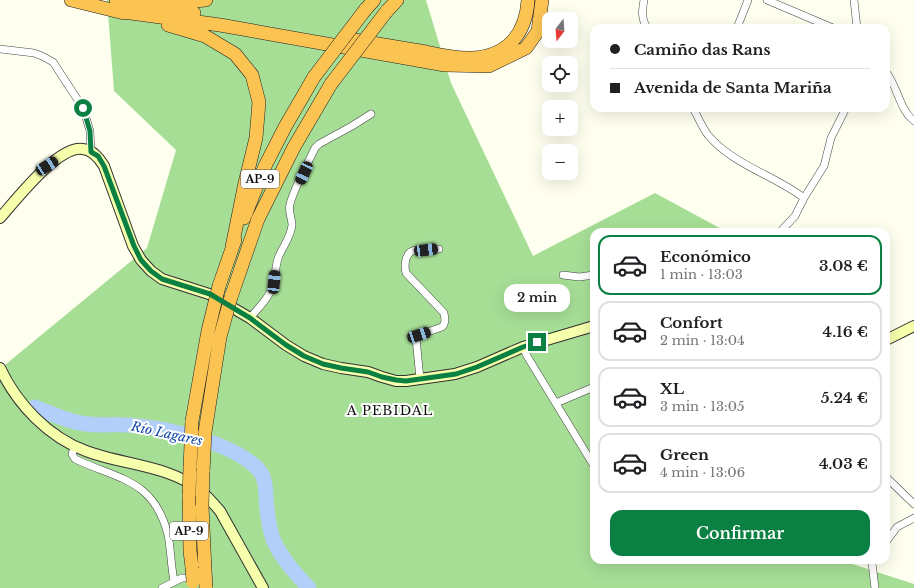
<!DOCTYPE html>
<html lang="es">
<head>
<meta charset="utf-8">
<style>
	:root { --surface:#fff; --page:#f2f2f2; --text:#202124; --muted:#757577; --line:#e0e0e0; --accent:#0b8043 }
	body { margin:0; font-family:"Libre Baskerville",serif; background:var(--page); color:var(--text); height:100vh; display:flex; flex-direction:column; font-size:15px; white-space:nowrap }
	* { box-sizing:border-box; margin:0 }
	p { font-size:13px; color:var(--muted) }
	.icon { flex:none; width:22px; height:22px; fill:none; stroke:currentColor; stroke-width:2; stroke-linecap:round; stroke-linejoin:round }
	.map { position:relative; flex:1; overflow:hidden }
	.panel { position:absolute; left:590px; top:228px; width:300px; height:336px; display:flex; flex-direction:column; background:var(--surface); border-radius:12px; box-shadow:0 4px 16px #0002 }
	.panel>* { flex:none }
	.guide { position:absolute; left:590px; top:24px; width:300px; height:88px; border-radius:12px; box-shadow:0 4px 16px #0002; display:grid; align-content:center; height:88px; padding:0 20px; background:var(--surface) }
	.needle { width:26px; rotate:197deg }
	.fabs { position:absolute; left:542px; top:12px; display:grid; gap:8px }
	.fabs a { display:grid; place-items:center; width:36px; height:36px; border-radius:8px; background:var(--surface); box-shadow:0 4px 16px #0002; font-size:20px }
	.end { position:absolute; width:18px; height:18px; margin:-9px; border:5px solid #0b8043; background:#fff; box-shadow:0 0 0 2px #fff }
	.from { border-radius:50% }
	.bubble { position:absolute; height:28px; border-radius:12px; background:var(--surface); box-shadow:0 4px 16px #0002; font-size:13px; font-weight:600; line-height:28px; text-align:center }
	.car { position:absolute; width:12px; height:24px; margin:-12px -6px; border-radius:5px; box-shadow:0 0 3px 1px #0007; background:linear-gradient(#222 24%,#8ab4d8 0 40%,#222 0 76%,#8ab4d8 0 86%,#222 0) }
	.guide b { display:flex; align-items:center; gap:14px; height:38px; font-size:15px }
	.guide b+b { border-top:1px solid var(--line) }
	.guide i { width:10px; height:10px; background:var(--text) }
	ul { padding:7px 0 0; list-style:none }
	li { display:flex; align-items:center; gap:12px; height:60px; margin:0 8px 6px; padding:0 12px; border:2px solid var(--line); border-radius:12px }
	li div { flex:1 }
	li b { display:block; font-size:15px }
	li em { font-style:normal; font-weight:600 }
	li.active { border-color:var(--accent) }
	li>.icon { width:36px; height:36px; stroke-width:1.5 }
	.primary-button { display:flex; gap:8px; margin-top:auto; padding:8px 20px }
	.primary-button a { flex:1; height:46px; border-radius:12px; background:var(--accent); color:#fff; font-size:16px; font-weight:600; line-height:46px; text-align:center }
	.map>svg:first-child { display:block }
	.forest { fill:#a6de96 }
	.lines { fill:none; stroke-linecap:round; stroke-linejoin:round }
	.river { stroke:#b2cff9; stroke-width:15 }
	.street-casing { stroke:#424242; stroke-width:8 }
	.secondary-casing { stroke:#313131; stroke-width:12 }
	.highway-casing { stroke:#202020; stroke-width:14 }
	.street { stroke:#fff; stroke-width:7 }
	.secondary { stroke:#f6ffab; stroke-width:10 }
	.highway { stroke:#fbc452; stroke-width:13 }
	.highway-bridge-casing { stroke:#202020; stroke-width:14; stroke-linecap:butt }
	.highway-bridge { stroke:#fbc452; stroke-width:13 }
	.route { stroke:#0b8043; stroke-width:5 }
	.labels { text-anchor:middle; stroke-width:4; stroke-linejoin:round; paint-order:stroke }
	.shield { fill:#fff; stroke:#575757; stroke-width:1 }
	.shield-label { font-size:11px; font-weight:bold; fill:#0f0f0f }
	.neighbourhood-label { font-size:13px; letter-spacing:1px; fill:#0f0f0f; stroke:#fff }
	.water-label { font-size:13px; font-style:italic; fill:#1045a8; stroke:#fff }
</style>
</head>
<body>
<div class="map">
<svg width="914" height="588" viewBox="0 0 914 588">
	<rect width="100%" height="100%" fill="#fffff0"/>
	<path class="forest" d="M 107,0 L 426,0 L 451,83 L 533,256 L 655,193 L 727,232 L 594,232 L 594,560 L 840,560 L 914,584 L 914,588 L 0,588 L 0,369 L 147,248 L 176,150 L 114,91 Z"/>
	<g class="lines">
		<path class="river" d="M 35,407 C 50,413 71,423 87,424 C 100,426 114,424 127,425 C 163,427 232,442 258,469 C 268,480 265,495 267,509 C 268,518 270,530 273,539 C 281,558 295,573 309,588"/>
		<g class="street-casing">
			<path id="street" d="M 644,0 C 642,11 641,18 647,28
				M 767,0 L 833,28
				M 854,0 L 857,28
				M 737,28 L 748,0
				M 0,49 L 34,53 L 42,56 L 53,62 L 83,108 L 90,131 L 91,152
				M 886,72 C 898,87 899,109 914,121
				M 693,108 C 698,117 702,127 708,135 C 733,165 774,175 804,198
				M 780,232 L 795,216 L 804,198 L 824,166 L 831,138 L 846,108
				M 563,275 L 579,277 L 594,275
				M 250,318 C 259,307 270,297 274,283 C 276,274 275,265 279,256 C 283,246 291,237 292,225 C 292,218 288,212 290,204 C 295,186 307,165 315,148 L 319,144 L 352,126 L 371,114
				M 523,347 L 527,356 L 594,466
				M 420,379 L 416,338 L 419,335 L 442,327 C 446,323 445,319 444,313 L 406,273 C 404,265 405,251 416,250 C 424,249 431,250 439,249
				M 556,403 L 594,387
				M 75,446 L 72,454 L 75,459 C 119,480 154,479 168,535 C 171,550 171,566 174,581
				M 886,477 L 914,504
				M 886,542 L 897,527 L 914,518
				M 874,560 L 872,563 L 875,588
				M 162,588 L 182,578 L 195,578"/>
		</g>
		<g class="secondary-casing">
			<path id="secondary" d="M 0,218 C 16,200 58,145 83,149 C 93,150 99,158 104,166 L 133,246 L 141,260 L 151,271 L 162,279 L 209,294 L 250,318 L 286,345 L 304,356 L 323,364 L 341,368 L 368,372 L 382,377 L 396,381 L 406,381 L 455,374 L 477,367 L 523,347 L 594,326
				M 886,340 L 914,326
				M 0,368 C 17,404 48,437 86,451 C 123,465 169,465 201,491 C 208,497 214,504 220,511 L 263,588"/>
		</g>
		<g class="highway-casing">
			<path id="highway" d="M 71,0 L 124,13
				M 116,0 L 194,13
				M 163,0 L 193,1 L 206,0
				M 365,10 L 374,0
				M 116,11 L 220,25 L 445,65 L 489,66 L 526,48 L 538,31 L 542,0
				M 386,12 L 397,0
				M 168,25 L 205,36 L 235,54 L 252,75 L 259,102 L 256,138 L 245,183 L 232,247
				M 354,40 C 376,44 398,47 420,51 C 436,54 454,59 471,58 C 506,57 526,35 528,0
				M 244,218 L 265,166 L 285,127 L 314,77
				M 219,286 L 235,240
				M 231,297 L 258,219 L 294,147 L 331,84
				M 190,468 L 192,421
				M 203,472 L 205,432
				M 189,495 L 190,551 L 192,567
				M 202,506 L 205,570"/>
		</g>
		<use href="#street" class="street"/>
		<use href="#secondary" class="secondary"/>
		<use href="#highway" class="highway"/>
		<g class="highway-bridge-casing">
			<path id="highway-bridge" d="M 314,77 L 365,10
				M 331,84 L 386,12
				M 192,421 L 208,331 L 219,286
				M 205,432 L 220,337 L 231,297
				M 189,495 L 190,468
				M 202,506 L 203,472
				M 192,567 L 193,582
				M 205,570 L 206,588"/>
		</g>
		<use href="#highway-bridge" class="highway-bridge"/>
	</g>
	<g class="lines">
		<path class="route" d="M 83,108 L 90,131 L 91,152 L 98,156 L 104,166 L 134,246 L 141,260 L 151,271 L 162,279 L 210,294 L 250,318 L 286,345 L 304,356 L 323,364 L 341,368 L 368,372 L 382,377 L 396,380 L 406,381 L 456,374 L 477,367 L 523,347 L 537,342"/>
	</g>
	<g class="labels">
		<g class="shield">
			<rect x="241" y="170" width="38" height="18" rx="3"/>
			<rect x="170" y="522" width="38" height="18" rx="3"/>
		</g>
		<g class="shield-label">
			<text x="260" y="183">AP-9</text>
			<text x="189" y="535">AP-9</text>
		</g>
		<g class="neighbourhood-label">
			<text x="390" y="415">A PEBIDAL</text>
		</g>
		<g class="water-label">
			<text transform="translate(167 433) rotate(12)" y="5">Río Lagares</text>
		</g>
	</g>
</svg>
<div class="fabs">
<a><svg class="needle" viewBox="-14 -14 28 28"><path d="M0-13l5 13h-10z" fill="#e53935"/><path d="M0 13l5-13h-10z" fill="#757577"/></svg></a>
<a><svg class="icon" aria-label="locate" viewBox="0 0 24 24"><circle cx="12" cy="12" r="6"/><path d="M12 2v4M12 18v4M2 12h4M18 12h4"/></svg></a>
<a>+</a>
<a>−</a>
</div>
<i class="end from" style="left:83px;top:108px"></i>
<i class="end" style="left:537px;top:342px"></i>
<div class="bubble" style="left:504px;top:284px;width:66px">2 min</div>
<i class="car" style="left:47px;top:166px;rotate:57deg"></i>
<i class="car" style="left:304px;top:173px;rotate:205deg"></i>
<i class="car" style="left:426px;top:250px;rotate:83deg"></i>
<i class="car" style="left:274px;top:282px;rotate:6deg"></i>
<i class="car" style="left:419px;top:335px;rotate:72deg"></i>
<div class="guide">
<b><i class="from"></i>Camiño das Rans</b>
<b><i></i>Avenida de Santa Mariña</b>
</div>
<section class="panel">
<ul>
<li class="active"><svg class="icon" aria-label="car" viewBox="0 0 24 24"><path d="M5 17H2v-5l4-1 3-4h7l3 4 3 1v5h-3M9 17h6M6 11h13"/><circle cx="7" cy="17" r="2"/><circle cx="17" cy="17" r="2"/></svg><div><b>Económico</b><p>1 min · 13:03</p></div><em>3.08 €</em></li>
<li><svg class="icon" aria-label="car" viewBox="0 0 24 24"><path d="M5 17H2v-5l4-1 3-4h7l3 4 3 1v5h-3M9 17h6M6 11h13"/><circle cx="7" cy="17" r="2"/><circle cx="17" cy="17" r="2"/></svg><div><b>Confort</b><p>2 min · 13:04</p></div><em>4.16 €</em></li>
<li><svg class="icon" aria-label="car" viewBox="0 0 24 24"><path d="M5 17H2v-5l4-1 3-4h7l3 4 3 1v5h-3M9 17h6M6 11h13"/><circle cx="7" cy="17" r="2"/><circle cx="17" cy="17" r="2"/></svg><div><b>XL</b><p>3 min · 13:05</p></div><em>5.24 €</em></li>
<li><svg class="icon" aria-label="car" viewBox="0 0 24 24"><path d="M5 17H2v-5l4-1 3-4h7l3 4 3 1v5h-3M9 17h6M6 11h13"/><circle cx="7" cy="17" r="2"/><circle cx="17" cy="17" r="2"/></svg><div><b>Green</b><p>4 min · 13:06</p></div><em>4.03 €</em></li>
</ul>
<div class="primary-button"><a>Confirmar</a></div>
</section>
</div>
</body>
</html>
